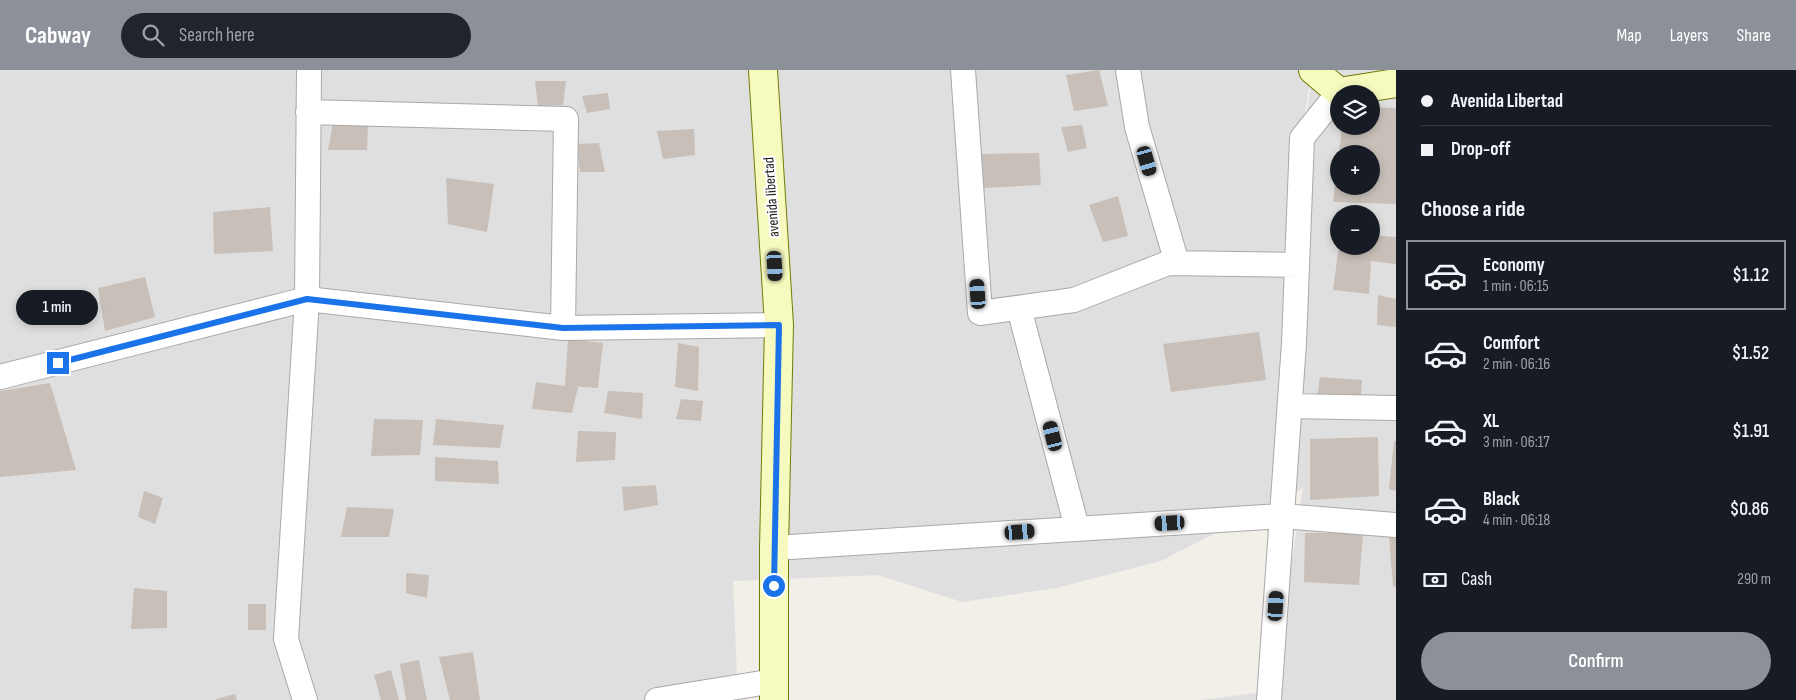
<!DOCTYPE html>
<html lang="en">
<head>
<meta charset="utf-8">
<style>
	:root { --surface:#171b24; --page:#20242c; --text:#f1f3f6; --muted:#9ea1a6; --line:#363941; --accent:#8c9099 }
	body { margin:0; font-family:"Sofia Sans Condensed",sans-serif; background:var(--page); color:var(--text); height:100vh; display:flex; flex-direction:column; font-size:19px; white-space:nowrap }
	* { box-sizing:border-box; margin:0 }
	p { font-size:16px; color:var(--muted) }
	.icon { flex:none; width:28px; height:28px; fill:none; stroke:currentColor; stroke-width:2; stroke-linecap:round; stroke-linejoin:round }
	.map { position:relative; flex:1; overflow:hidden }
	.side { display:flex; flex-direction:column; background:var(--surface); width:400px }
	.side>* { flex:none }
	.guide { display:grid; align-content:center; height:110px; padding:0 25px; background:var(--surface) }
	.buttons { position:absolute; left:1330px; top:15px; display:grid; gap:10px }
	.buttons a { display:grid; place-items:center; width:50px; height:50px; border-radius:50%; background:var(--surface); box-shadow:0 2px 8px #0003; font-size:25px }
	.end { position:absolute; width:22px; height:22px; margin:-11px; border:6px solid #1a73e8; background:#fff; box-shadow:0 0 0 2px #fff }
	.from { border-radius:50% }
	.bubble { position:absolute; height:35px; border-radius:18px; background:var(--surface); box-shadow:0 2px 8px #0003; font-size:16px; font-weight:600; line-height:35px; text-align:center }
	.car { position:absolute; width:15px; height:30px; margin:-15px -8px; border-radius:6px; box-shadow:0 0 4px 1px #0007; background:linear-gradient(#222 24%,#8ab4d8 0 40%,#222 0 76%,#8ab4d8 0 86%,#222 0) }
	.guide b { display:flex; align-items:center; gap:18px; height:48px; font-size:19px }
	.guide b+b { border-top:1px solid var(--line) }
	.guide i { width:12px; height:12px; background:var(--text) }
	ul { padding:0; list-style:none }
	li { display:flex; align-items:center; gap:15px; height:70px; margin:0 10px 8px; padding:0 15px; border:2px solid transparent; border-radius:0px }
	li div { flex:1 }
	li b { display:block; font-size:19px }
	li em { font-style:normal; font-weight:600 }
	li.active { border-color:var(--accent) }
	li>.icon { width:45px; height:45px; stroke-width:1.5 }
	h2 { padding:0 25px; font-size:22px; line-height:60px }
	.pay { display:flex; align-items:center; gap:12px; height:55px; padding:0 25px; font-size:19px }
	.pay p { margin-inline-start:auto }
	.primary-button { display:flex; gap:10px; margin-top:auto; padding:10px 25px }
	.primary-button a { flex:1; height:58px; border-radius:30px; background:var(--accent); color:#fff; font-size:20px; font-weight:600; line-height:58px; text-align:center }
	header { display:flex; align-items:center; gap:30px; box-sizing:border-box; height:70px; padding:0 25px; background:var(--accent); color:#fff }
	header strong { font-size:24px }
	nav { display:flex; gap:28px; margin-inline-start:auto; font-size:18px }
	.search { width:350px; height:45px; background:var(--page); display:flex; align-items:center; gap:12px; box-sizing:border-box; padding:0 18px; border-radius:28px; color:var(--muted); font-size:19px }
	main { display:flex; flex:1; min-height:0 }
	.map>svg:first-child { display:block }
	.residential { fill:#e0dfdf; fill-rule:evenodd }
	.building { fill:#c7bfb8 }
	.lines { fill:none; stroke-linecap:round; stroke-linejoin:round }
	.minor-casing { stroke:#a9a9a9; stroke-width:26 }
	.secondary-casing { stroke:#707d05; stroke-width:30 }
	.minor { stroke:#fff; stroke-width:24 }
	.secondary { stroke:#f7fabf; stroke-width:28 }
	.route { stroke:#1a73e8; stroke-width:6 }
	.labels { text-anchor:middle; stroke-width:4; stroke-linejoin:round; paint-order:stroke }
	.street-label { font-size:15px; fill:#222; stroke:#fff }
</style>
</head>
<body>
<header>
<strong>Cabway</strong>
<div class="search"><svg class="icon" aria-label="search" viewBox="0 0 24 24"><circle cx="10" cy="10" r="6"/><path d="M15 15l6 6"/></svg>Search here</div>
<nav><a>Map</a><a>Layers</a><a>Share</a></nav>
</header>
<main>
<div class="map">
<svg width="1396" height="630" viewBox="0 0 1396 630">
	<rect width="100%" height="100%" fill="#f2efe9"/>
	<path class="residential" d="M 0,0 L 1312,0 L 1301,66 L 1303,67 L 1313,0 L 1396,0 L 1396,630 L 1201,630 L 1272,621 L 1303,418 L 1161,491 L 1056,518 L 962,532 L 878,505 L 733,511 L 738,630 L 0,630 ZM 1339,24 L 1371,24 L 1371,56 L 1339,56 ZM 1339,84 L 1371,84 L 1371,116 L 1339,116 ZM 1339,144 L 1371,144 L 1371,176 L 1339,176 Z"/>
	<path class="building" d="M 1099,0 L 1108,36 L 1074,41 L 1066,5 Z
		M 535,11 L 566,11 L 563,35 L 538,36 Z
		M 608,23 L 610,39 L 587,43 L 582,26 Z
		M 1371,37 L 1396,38 L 1396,134 L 1333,132 L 1337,94 L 1339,116 L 1371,116 L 1371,84 L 1339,84 L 1342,56 L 1371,56 Z
		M 333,53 L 368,55 L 367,80 L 328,80 Z
		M 1082,55 L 1087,78 L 1068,82 L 1061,57 Z
		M 694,59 L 695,85 L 663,89 L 657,61 Z
		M 599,73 L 605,102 L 580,102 L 577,74 Z
		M 1039,83 L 1041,115 L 983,118 L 981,84 Z
		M 446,108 L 494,114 L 487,162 L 448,154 Z
		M 1118,126 L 1128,166 L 1103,172 L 1089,135 Z
		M 270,137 L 273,181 L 214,184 L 213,142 Z
		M 1371,165 L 1396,167 L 1396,194 L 1371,191 L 1369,224 L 1333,220 L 1339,176 L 1371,176 Z
		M 145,207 L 155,247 L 105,261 L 98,218 Z
		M 1378,225 L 1396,229 L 1396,257 L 1377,255 Z
		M 1259,262 L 1266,310 L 1171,322 L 1163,274 Z
		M 568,269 L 603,273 L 598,318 L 570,316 L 578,317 L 572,343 L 532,339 L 536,312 L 565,316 Z
		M 678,273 L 699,277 L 698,321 L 675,317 Z
		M 1320,307 L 1362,310 L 1361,328 L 1317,328 Z
		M 50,313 L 76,400 L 0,407 L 0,321 Z
		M 608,321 L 643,323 L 642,349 L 604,343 Z
		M 681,329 L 703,331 L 701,351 L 676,349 Z
		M 374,349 L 423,350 L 420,385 L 371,386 Z
		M 436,349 L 504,355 L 500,378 L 433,375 Z
		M 578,361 L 616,362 L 615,390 L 576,392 Z
		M 1378,367 L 1379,426 L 1310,430 L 1310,369 Z
		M 1394,371 L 1396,371 L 1396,421 L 1389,419 Z
		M 435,387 L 498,391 L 499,414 L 435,411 Z
		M 656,415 L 658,435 L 624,441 L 622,417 Z
		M 144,421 L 163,428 L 155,454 L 138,447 Z
		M 347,437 L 394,439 L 389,467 L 341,467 Z
		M 1305,463 L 1363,463 L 1359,515 L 1304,512 Z
		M 1389,465 L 1396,466 L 1396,517 L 1393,516 Z
		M 406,503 L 429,505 L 427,528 L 406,523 Z
		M 134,518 L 167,521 L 167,558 L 131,559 Z
		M 248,534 L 266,534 L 266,560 L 248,560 Z
		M 473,582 L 480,630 L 450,630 L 439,587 Z
		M 419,590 L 427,630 L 406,630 L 400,594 Z
		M 391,600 L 399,630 L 381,630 L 374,605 Z
		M 235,624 L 237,630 L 216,630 L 216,629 Z"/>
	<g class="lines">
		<g class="minor-casing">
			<path id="minor" d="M 963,0 L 980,243 L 1074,230 L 1168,193 L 1297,195
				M 1128,0 L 1137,57 L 1177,193
				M 308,42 L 566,49 L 563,258
				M 1019,238 L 1077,458
				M 0,307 L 307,229 L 563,258 L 779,255
				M 1290,336 L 1396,338
				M 774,478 L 1282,446 L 1396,455
				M 305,630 L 286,569 L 307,229 L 309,0
				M 657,630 L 774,611
				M 1269,630 L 1294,273 L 1302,68 L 1339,22"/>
		</g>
		<g class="secondary-casing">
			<path id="secondary" d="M 763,0 L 779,255 L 774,478 L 774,630
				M 1313,0 L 1339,22 L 1396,13"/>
		</g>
		<use href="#minor" class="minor"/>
		<use href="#secondary" class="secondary"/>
	</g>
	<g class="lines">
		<path class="route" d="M 58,293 L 307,229 L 563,258 L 779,255 L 774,516"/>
	</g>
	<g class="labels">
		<g class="street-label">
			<text transform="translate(771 127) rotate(-94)" y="5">avenida libertad</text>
		</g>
	</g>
</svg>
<div class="buttons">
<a><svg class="icon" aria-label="layers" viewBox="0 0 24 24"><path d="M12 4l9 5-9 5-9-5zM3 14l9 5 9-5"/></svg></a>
<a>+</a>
<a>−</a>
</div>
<i class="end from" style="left:774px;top:516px"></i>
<i class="end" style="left:58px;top:293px"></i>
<div class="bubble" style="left:16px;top:220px;width:82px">1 min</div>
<i class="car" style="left:1147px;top:91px;rotate:164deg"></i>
<i class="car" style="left:775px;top:196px;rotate:177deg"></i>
<i class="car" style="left:978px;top:224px;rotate:356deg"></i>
<i class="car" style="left:1053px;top:366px;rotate:346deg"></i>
<i class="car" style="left:1170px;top:453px;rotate:267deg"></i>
<i class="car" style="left:1020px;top:462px;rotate:86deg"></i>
<i class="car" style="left:1276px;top:536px;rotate:4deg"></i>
</div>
<section class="side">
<div class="guide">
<b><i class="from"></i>Avenida Libertad</b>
<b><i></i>Drop-off</b>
</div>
<h2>Choose a ride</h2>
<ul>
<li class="active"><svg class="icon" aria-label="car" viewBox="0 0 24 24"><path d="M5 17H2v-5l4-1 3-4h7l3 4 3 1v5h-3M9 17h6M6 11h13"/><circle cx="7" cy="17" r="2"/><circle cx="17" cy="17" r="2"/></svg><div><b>Economy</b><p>1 min · 06:15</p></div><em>$1.12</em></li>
<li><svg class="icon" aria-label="car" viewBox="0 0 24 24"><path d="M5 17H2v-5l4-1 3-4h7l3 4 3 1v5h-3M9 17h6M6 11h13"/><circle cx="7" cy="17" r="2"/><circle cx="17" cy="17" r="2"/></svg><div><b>Comfort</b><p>2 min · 06:16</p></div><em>$1.52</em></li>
<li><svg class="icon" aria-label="car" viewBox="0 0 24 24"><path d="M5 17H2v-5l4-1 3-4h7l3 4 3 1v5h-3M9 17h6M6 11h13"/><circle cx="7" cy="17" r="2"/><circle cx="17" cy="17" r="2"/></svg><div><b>XL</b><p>3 min · 06:17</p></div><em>$1.91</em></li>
<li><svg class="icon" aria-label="car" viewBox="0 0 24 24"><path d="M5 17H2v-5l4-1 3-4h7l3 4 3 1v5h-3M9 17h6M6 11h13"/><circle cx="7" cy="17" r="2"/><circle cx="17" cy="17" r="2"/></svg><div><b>Black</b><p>4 min · 06:18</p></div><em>$0.86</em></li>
</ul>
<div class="pay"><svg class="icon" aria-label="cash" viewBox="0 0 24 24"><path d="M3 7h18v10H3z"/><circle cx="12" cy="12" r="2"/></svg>Cash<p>290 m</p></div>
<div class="primary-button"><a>Confirm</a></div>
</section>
</main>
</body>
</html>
